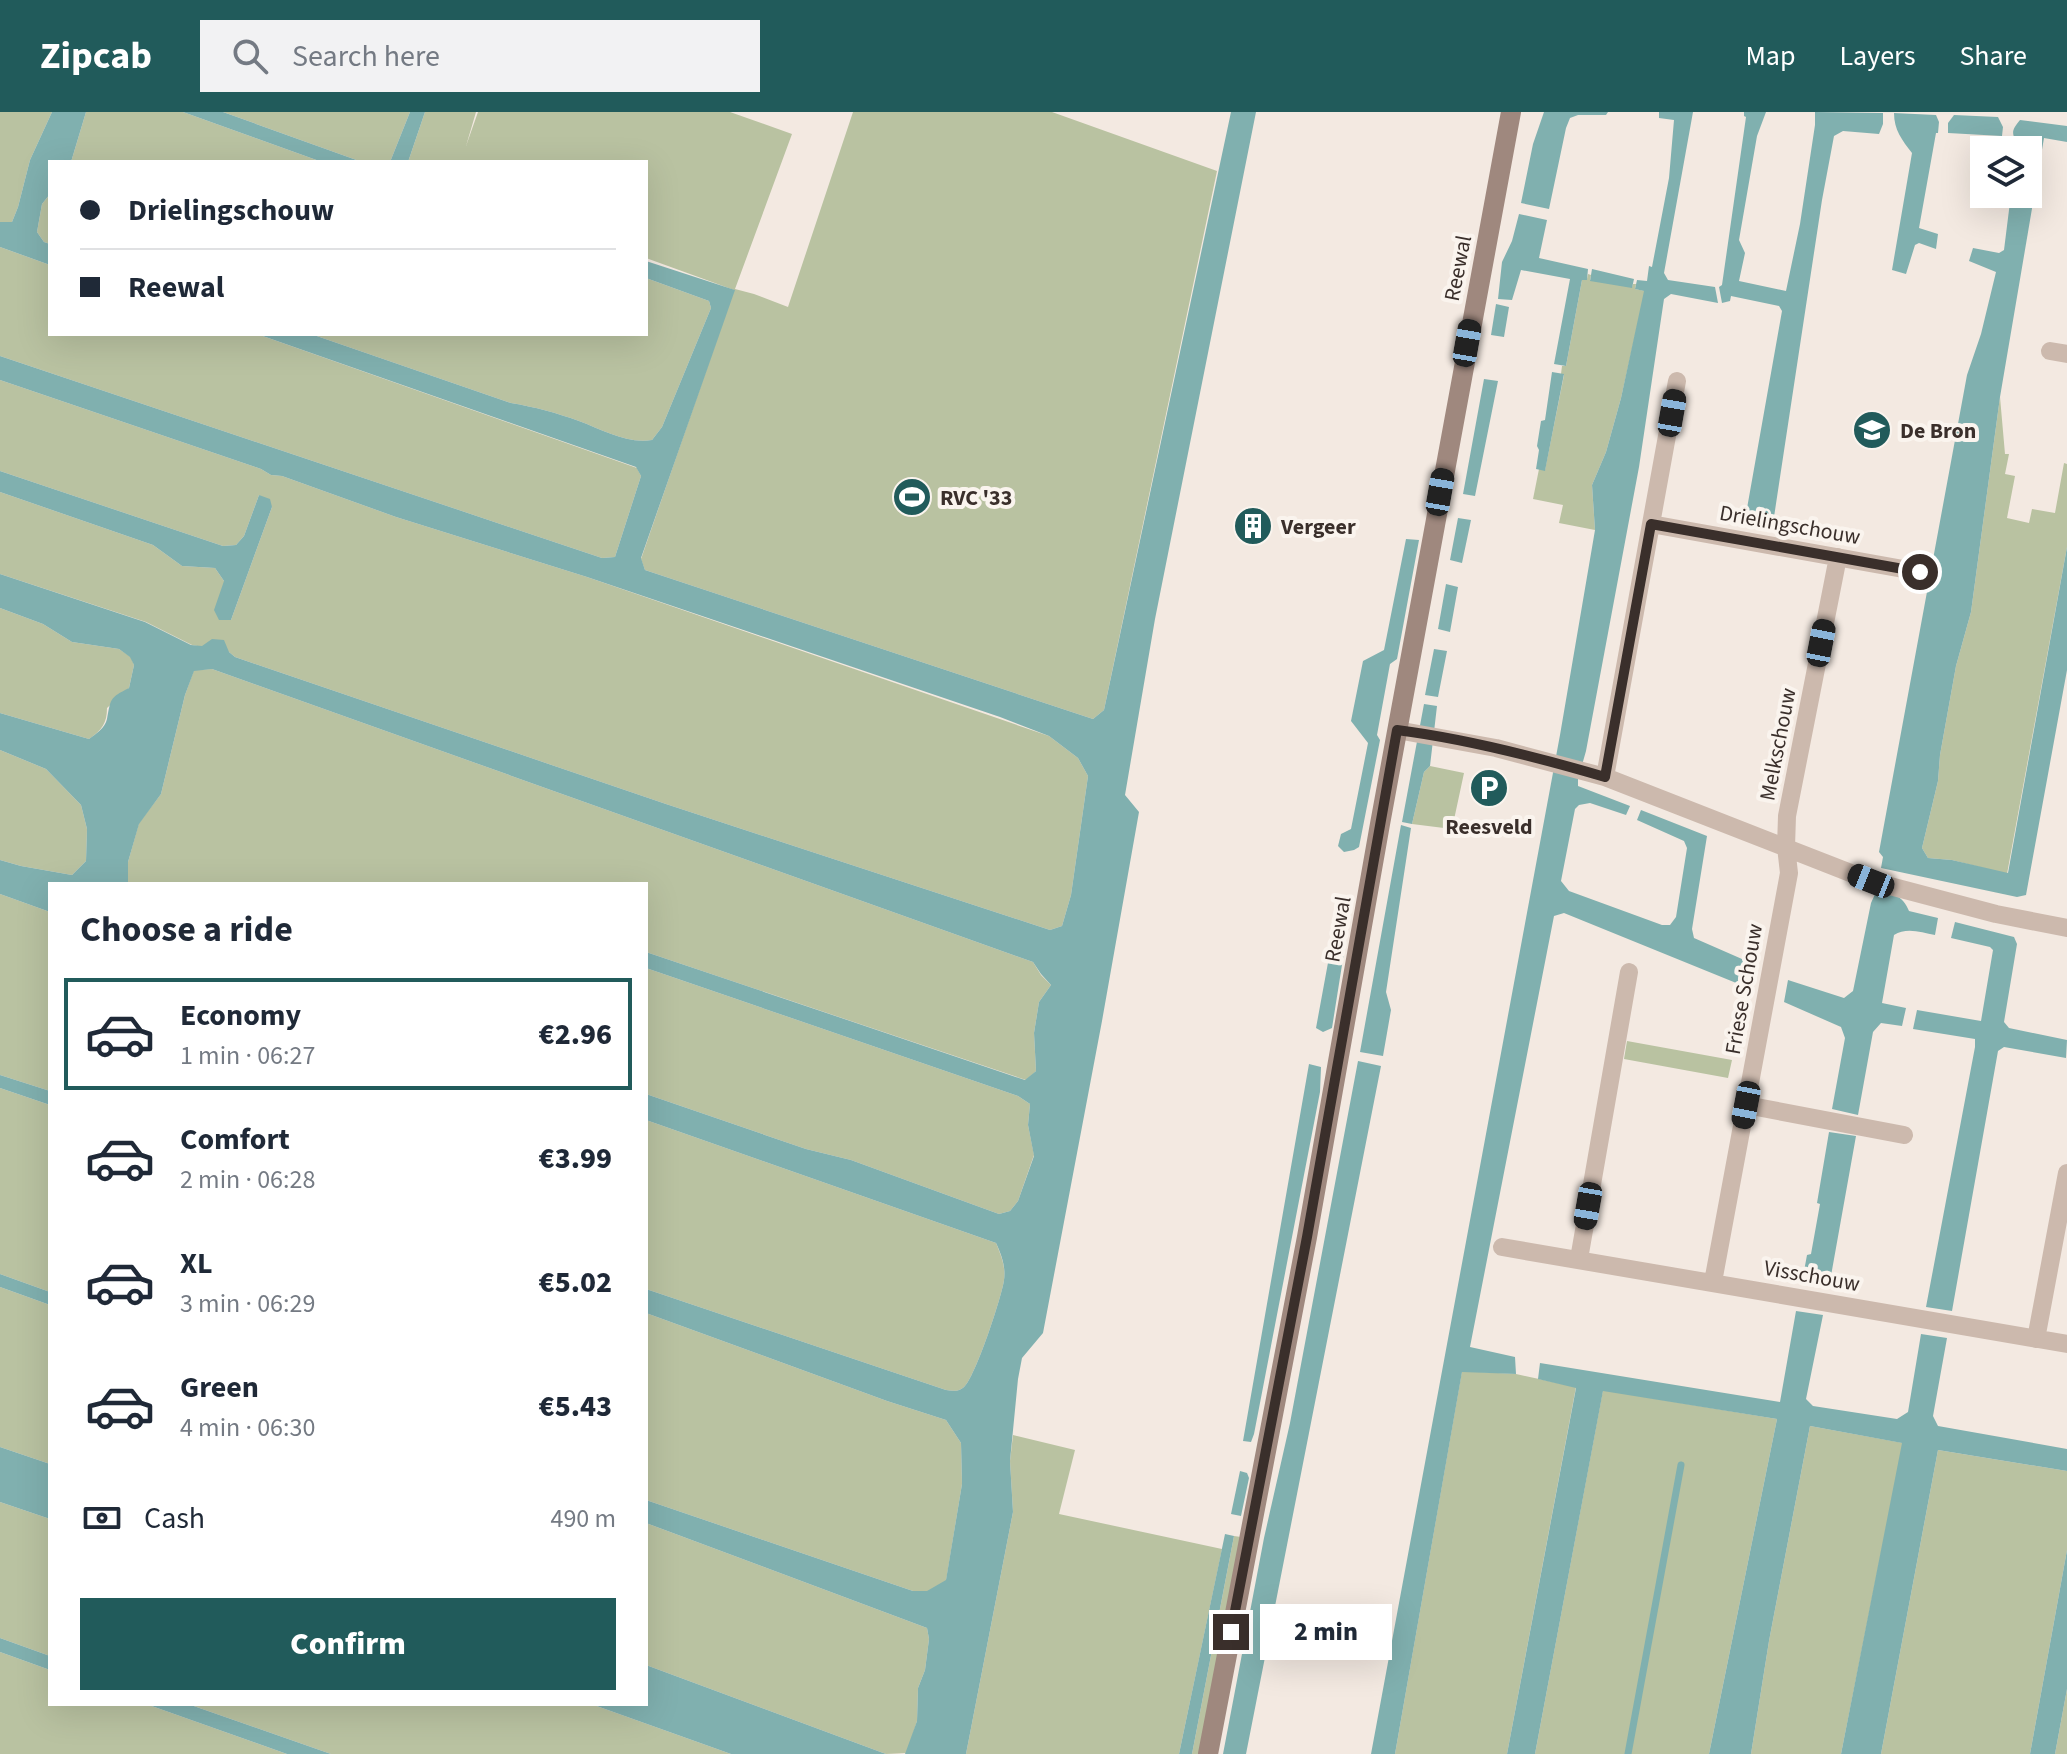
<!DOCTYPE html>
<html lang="en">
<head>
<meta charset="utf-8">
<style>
	:root { --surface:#fff; --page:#f2f2f3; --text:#1f2937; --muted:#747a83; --line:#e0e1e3; --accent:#215b5b }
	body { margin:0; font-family:"Source Sans 3",sans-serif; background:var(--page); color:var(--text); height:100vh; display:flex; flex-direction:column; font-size:30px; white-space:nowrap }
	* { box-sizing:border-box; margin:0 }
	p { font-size:26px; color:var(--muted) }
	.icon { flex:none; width:44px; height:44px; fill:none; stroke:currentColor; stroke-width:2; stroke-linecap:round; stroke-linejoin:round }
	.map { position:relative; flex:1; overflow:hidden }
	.drawer { position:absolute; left:48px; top:770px; width:600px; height:824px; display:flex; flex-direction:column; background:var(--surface); border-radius:0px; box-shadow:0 8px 32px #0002 }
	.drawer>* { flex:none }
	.banner { position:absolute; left:48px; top:48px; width:600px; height:176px; border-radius:0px; box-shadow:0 8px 32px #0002; display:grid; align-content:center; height:176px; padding:0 32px; background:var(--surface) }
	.controls { position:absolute; left:1970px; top:24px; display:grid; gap:16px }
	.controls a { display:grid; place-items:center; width:72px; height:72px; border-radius:0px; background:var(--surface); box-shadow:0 8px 32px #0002; font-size:40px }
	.end { position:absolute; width:36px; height:36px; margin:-18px; border:10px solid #3a2f2b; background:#fff; box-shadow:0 0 0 4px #fff }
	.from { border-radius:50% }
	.bubble { position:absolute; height:56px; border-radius:0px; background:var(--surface); box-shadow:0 8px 32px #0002; font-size:26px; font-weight:800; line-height:56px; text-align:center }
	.car { position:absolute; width:24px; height:48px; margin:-24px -12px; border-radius:10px; box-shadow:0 0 6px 2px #0007; background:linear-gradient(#222 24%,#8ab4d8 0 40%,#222 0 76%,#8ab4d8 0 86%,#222 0) }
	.banner b { display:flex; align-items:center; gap:28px; height:76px; font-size:30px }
	.banner b+b { border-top:2px solid var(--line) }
	.banner i { width:20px; height:20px; background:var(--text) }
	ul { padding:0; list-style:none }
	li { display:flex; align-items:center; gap:24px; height:112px; margin:0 16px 12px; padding:0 16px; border:4px solid transparent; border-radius:0px }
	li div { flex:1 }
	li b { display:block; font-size:30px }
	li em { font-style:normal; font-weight:800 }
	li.on { border-color:var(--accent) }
	li>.icon { width:72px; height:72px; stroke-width:1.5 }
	h2 { padding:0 32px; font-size:36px; line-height:96px }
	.pay { display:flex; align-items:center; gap:20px; height:88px; padding:0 32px; font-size:30px }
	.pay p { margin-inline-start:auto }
	.cta { display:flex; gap:16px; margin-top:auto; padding:16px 32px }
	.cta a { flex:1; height:92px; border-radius:0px; background:var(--accent); color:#fff; font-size:32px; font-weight:800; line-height:92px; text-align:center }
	header { display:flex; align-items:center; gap:48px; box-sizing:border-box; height:112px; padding:0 40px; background:var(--accent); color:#fff }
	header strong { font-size:38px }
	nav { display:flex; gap:44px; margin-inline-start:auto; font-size:28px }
	.search { width:560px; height:72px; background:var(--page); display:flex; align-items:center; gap:20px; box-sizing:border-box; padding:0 28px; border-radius:0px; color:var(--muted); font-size:30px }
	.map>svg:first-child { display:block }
	.green { fill:#b9c2a1 }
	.water { fill:#80b0af }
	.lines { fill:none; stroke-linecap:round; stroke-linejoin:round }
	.stream { stroke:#80b0af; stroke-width:7 }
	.street { stroke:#ccb9ad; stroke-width:18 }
	.secondary { stroke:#9f887e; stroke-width:20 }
	.route { stroke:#3a2f2b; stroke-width:10 }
	.labels { text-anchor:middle; stroke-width:8; stroke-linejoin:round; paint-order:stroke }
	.street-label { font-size:22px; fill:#3a2f2b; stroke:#faf4ee }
	.poi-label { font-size:22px; font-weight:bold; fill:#3a2f2b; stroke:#faf4ee; text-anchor:start }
</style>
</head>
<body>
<header>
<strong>Zipcab</strong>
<div class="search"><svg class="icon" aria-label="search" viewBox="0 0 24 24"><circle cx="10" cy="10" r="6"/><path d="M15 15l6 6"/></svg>Search here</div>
<nav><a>Map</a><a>Layers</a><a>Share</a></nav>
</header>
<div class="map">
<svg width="2067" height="1642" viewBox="0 0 2067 1642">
	<rect width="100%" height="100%" fill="#f3e9e1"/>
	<path class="green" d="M 0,0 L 52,0 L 30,48 L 18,95 L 12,110 L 0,110 Z
		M 86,0 L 183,0 L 322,50 L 71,50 Z
		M 223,0 L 410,0 L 390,50 L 362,50 Z
		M 425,0 L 476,0 L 466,34 L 478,0 L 730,0 L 792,22 L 735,177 L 754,182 L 788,195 L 853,0 L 1052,0 L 1217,59 L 1104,598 L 1093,607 L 645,458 L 641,447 L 734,178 L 646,146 L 646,50 L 408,50 Z
		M 50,82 L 50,132 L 44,130 L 37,120 L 42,92 Z
		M 0,135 L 50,153 L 50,222 L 257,222 L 637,356 L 641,364 L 615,445 L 602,446 L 0,244 Z
		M 1588,162 L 1591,163 L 1590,168 L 1632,175 L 1633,172 L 1636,172 L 1635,177 L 1645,179 L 1621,286 L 1606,340 L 1592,373 L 1595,418 L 1559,411 L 1563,393 L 1533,387 L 1539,357 L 1545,358 L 1564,263 L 1561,262 L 1562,254 L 1566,254 L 1582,168 L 1587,167 Z
		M 646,166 L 709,189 L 711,196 L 662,315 L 652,328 C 627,332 603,318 579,309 C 557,301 535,295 511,291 L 311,222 L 646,222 Z
		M 0,268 L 261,357 L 271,363 L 282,364 L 396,405 L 587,465 L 1049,624 L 1078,646 L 1088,664 L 1071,783 L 1062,814 L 1050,818 L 666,692 L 235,545 L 229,540 L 192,533 L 146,510 L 0,462 L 0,380 L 153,433 L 182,454 L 215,456 L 224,469 L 231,508 L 272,395 L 259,383 L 244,424 L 236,433 L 223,434 L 0,359 Z
		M 2000,285 L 2005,342 L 2009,342 L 2005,362 L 2015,364 L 2007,406 L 2029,411 L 2032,397 L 2055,401 L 2064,351 L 2067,352 L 2067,435 L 2007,762 L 1952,748 L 1928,746 L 1922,736 L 1938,669 L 1940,643 L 1956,554 L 1971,500 Z
		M 0,496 L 43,512 L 72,530 L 119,537 L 131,545 L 134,553 L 129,576 L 107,596 C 107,611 102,618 89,627 L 0,601 Z
		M 212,557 L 1033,850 L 1041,863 L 1051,873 L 1039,890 L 1034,921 L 1036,959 L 1026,968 L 646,840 L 646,772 L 128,772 L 128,750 L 139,711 L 161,682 L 185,583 L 194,558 Z
		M 0,638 L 46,657 L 81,693 L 87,717 L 86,749 L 72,763 L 21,754 L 0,748 Z
		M 1430,654 L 1464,661 L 1452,717 L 1412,712 L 1424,660 Z
		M 0,782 L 50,800 L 50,979 L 0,963 Z
		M 646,856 L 1018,984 L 1030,992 L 1028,1013 L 1034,1043 L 1018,1089 L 1010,1099 L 999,1102 L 851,1048 L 806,1037 L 646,982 Z
		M 1627,929 L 1732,948 L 1728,966 L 1624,947 Z
		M 0,976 L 50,993 L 50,1180 L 0,1162 Z
		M 646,1008 L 996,1131 C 1001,1143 1006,1155 1004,1168 C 1002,1184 975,1266 964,1275 C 959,1280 952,1279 946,1278 L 646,1177 Z
		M 0,1175 L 50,1193 L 50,1352 L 0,1335 Z
		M 646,1201 L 887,1289 L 946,1308 L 961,1331 L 962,1372 L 946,1469 L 927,1480 L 913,1479 L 646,1388 Z
		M 1462,1259 L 1516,1262 L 1576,1275 L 1507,1642 L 1395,1642 Z
		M 1603,1278 L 1777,1307 L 1709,1642 L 1535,1642 Z
		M 1810,1314 L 1903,1331 L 1841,1642 L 1751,1642 L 1769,1529 Z
		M 1013,1323 L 1075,1338 L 1059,1402 L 1222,1437 L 1179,1642 L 966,1642 L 1013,1400 L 1010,1349 Z
		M 1938,1338 L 2067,1359 L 2067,1438 L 2030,1642 L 1881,1642 Z
		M 0,1390 L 50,1407 L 50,1544 L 0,1526 Z
		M 646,1411 L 927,1516 L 929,1527 L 925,1558 L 918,1576 L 917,1609 L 907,1641 L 886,1642 L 646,1553 Z
		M 1234,1424 L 1241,1425 L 1199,1642 L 1192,1642 Z
		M 0,1540 L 50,1558 L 50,1592 L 146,1592 L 287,1642 L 0,1642 Z
		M 2067,1577 L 2067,1642 L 2055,1642 Z
		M 188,1592 L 591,1592 L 731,1642 L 331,1642 Z"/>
	<path class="water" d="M 52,0 L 86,0 L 71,50 L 50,50 L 50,82 L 42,92 L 37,120 L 44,130 L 50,132 L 50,153 L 0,135 L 0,110 L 12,110 L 18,95 L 30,48 Z
		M 183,0 L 223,0 L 362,50 L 322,50 Z
		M 410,0 L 425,0 L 408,50 L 390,50 Z
		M 1231,0 L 1256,0 L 1155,507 L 1125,683 L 1139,700 L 1102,909 L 1043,1221 L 1022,1246 L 1018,1267 L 1010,1349 L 1013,1400 L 966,1642 L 905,1642 L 917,1609 L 918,1576 L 925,1558 L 929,1527 L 927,1516 L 646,1411 L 646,1388 L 913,1479 L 927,1479 L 946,1468 L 962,1372 L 961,1331 L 946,1308 L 887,1289 L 646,1201 L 646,1177 L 946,1278 C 952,1279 959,1280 964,1275 C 975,1266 1002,1184 1004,1168 C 1006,1154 1001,1142 996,1131 L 646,1008 L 646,982 L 806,1037 L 851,1048 L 999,1102 L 1010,1099 L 1018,1089 L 1034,1044 L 1028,1013 L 1030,992 L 1018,984 L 646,856 L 646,840 L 1025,968 L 1036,959 L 1034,921 L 1039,890 L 1051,873 L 1041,862 L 1033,850 L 212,557 L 194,559 L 185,583 L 161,682 L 139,712 L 128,750 L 128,772 L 50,772 L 50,800 L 0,782 L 0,748 L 21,754 L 72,763 L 86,749 L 87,717 L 81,693 L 46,657 L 0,638 L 0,601 L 89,627 C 96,622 105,616 107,607 C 111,587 109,586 129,576 L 134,553 L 130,545 L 119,537 L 72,530 L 43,512 L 0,496 L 0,462 L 145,510 L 191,533 L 202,534 L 212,527 L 224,528 L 229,540 L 235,545 L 666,692 L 1050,818 L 1062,814 L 1071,783 L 1088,664 L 1078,646 L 1049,624 L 1000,605 L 587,465 L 396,405 L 282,364 L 271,363 L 261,357 L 0,268 L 0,244 L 602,446 L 615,445 L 641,364 L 636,355 L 257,222 L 311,222 L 511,291 C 535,295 557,301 579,309 C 603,318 627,332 652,328 L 662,315 L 711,196 L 709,189 L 646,166 L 646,149 L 735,178 L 641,446 L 645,458 L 1093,607 L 1104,598 Z
		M 1544,0 L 1608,0 L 1606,3 L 1578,3 L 1570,6 L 1566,16 L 1549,97 L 1521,91 L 1533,32 Z
		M 1659,0 L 1693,0 L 1664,161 L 1668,168 L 1715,175 L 1718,191 L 1671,182 L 1664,187 L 1639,355 L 1586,639 L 1578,667 L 1578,674 L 1630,694 L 1626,703 L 1590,691 L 1579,693 L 1575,697 L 1561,769 L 1569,779 L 1662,813 L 1670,813 L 1676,805 L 1687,736 L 1684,729 L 1637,708 L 1641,698 L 1707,724 L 1692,817 L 1694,826 L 1758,854 L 1751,877 L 1564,801 L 1554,804 L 1470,1235 L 1515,1245 L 1516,1262 L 1462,1260 L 1395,1642 L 1371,1642 L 1560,623 L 1595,418 L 1592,373 L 1606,340 L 1621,286 L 1644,179 L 1635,177 L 1637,168 L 1647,169 L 1649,154 L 1652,155 L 1669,66 L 1674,8 L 1659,6 Z
		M 1744,0 L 1766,0 L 1757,24 L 1739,128 L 1745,141 L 1739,169 L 1786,179 L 1800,112 L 1815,13 L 1815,0 L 1883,1 L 1883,12 L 1879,22 L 1843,19 L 1834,24 L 1822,88 L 1774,405 L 1766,414 L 1750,413 L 1746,402 L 1782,199 L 1779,194 L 1731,184 L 1730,189 L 1722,191 L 1719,175 L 1722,173 L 1746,5 L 1744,4 Z
		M 1894,1 L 1936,3 L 1939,10 L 1938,21 L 1936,21 L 1919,116 L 1938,122 L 1936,137 L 1919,131 L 1915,133 L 1906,162 L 1892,158 L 1912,41 C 1902,28 1894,18 1894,1 Z
		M 1954,3 L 1998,5 L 2003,15 L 2002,24 L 1948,21 L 1948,11 Z
		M 2020,8 L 2067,14 L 2067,30 L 2044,26 L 2000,285 L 1971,500 L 1956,554 L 1940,643 L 1938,669 L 1922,736 L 1928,746 L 1952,748 L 2008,761 L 2067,435 L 2067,558 L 2026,783 L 2017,785 L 1881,756 L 1883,745 L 1879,740 L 1967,263 L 1981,222 L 1996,160 L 1969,149 L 1973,136 L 1999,141 L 2004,138 L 2011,82 L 2028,82 L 2028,38 L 2016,38 C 2018,23 2006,24 2020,8 Z
		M 1519,102 L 1547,108 L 1539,146 L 1588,157 L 1587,168 L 1582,168 L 1566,254 L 1554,252 L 1570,167 L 1521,158 L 1512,188 L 1498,187 L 1502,150 L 1512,129 Z
		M 1592,157 L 1634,167 L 1632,176 L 1590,169 Z
		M 1496,192 L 1509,195 L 1504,225 L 1491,223 Z
		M 1552,260 L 1564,262 L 1545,359 L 1536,357 L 1539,338 L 1537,334 L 1541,309 L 1545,308 Z
		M 1484,267 L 1498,269 L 1475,384 L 1463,382 Z
		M 0,359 L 223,434 L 236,433 L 244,424 L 259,383 L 270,387 L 272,395 L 231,508 L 219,508 L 214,498 L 224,469 L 215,456 L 182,454 L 153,433 L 0,380 Z
		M 1458,406 L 1471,408 L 1462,451 L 1450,448 Z
		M 1406,427 L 1419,428 L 1397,547 L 1390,552 L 1377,623 L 1380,628 L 1359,735 L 1354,738 L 1344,740 L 1338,734 L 1341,722 L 1351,717 L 1368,631 L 1351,609 L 1363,549 L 1384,538 Z
		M 1446,472 L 1458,475 L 1450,520 L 1438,517 Z
		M 1434,537 L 1447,539 L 1438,585 L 1425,583 Z
		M 1424,592 L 1437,594 L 1430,654 L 1424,660 L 1412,712 L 1402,710 Z
		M 1401,713 L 1411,716 L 1386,880 L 1391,898 L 1383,944 L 1360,940 Z
		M 1876,780 C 1892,781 1903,783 1909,799 L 1938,806 L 1935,823 C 1921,820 1906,815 1894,823 L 1882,891 L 1906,896 L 1902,914 L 1881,911 L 1873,920 L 1858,1003 L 1832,997 L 1845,926 L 1841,915 L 1784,890 L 1788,868 L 1844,886 L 1853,879 L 1871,791 Z
		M 1955,810 L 2014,825 L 2017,832 L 2004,910 L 2009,916 L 2067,928 L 2066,946 L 2004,935 L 1998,939 L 1952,1199 L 1926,1195 L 1975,935 L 1975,927 L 1913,917 L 1917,898 L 1981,909 L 1993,838 L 1990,835 L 1951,826 Z
		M 1332,829 L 1345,834 L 1332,916 L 1323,920 L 1316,916 Z
		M 1358,949 L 1381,954 L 1246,1642 L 1223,1642 L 1264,1426 L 1290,1311 Z
		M 1309,952 L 1321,955 L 1320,980 L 1254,1322 L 1251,1330 L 1243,1329 Z
		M 0,963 L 50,979 L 50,993 L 0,976 Z
		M 1829,1020 L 1856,1024 L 1829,1175 L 1802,1170 L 1807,1143 L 1811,1142 L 1820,1092 L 1817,1091 Z
		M 0,1162 L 50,1180 L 50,1193 L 0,1175 Z
		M 1796,1199 L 1823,1203 L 1806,1287 L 1813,1294 L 1897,1307 L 1908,1300 L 1921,1222 L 1947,1226 L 1933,1304 L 1938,1314 L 2067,1337 L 2067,1359 L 1938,1338 L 1881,1642 L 1841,1642 L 1902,1331 L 1810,1314 L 1769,1529 L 1751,1642 L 1709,1642 L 1777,1307 L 1603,1279 L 1535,1642 L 1507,1642 L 1576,1276 L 1538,1267 L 1540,1251 L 1780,1290 Z
		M 0,1335 L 50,1352 L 50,1407 L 0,1390 Z
		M 1240,1359 L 1247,1361 L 1249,1366 L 1241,1404 L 1231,1402 Z
		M 1225,1422 L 1234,1424 L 1192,1642 L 1179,1642 Z
		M 2067,1438 L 2067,1577 L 2055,1642 L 2030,1642 Z
		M 0,1526 L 50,1544 L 50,1558 L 0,1540 Z
		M 646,1553 L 886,1642 L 731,1642 L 591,1592 L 646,1592 Z
		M 146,1592 L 188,1592 L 331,1642 L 287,1642 Z"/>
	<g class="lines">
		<path class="stream" d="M 1628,1642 L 1681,1353"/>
		<path class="street" d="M 2050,239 L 2067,242
			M 1651,412 L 1920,460
			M 1397,618 L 1496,636 L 1605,665 L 1871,769 L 1996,802 L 2067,816
			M 1605,665 L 1677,269
			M 1746,993 L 1904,1023
			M 1502,1135 L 2067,1232
			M 1579,1147 L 1629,860
			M 1713,1170 L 1789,761 L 1786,735 L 1787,704 L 1838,445
			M 2036,1227 L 2067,1061"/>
		<path class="secondary" d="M 1208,1642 L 1307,1125 L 1380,712 L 1511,0"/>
	</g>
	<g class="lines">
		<path class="route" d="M 1231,1520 L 1307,1125 L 1397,618 C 1468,627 1537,645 1605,665 L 1651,412 L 1920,460"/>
	</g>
	<defs>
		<g id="school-disc" transform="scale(2)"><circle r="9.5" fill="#215b5b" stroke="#faf4ee"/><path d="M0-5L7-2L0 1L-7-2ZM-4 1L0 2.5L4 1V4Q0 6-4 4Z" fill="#fff"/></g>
		<g id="stadium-disc" transform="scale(2)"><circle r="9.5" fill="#215b5b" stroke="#faf4ee"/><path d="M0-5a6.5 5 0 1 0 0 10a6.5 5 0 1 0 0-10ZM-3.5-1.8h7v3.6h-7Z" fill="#fff"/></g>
		<g id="building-disc" transform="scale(2)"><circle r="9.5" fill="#215b5b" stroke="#faf4ee"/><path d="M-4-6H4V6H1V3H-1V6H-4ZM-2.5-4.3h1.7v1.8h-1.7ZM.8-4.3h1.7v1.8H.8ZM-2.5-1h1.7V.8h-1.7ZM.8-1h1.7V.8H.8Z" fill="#fff"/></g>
		<g id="parking-disc" transform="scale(2)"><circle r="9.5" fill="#215b5b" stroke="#faf4ee"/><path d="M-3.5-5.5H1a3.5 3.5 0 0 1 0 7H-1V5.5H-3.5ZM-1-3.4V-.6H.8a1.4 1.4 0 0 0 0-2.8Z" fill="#fff"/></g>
	</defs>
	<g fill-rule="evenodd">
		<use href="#school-disc" x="1872" y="318"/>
		<use href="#stadium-disc" x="912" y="385"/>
		<use href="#building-disc" x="1253" y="414"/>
		<use href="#parking-disc" x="1489" y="676"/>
	</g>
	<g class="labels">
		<g class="street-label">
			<text transform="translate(1457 156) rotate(-79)" y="8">Reewal</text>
			<text transform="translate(1790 412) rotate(10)" y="8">Drielingschouw</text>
			<text transform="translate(1777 632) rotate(-79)" y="8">Melkschouw</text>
			<text transform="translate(1337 817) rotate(-80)" y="8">Reewal</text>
			<text transform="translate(1743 877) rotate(-80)" y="8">Friese Schouw</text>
			<text transform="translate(1812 1163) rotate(10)" y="8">Visschouw</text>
		</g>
		<g class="poi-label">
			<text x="1900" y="326">De Bron</text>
			<text x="940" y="393">RVC '33</text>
			<text x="1281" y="422">Vergeer</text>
			<text x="1489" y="722" text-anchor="middle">Reesveld</text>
		</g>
	</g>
</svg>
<div class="controls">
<a><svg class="icon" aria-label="layers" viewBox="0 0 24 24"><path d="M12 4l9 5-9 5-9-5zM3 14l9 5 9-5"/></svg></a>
</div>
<i class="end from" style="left:1920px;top:460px"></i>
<i class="end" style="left:1231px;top:1520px"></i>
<div class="bubble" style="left:1260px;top:1492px;width:132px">2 min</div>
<i class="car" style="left:1467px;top:231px;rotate:10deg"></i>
<i class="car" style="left:1672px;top:301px;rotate:10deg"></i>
<i class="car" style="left:1440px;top:380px;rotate:10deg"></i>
<i class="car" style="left:1821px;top:531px;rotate:11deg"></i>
<i class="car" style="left:1871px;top:769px;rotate:292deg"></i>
<i class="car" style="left:1746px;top:993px;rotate:191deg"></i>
<i class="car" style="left:1588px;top:1094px;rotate:190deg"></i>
<div class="banner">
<b><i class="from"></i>Drielingschouw</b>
<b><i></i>Reewal</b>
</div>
<section class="drawer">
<h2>Choose a ride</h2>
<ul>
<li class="on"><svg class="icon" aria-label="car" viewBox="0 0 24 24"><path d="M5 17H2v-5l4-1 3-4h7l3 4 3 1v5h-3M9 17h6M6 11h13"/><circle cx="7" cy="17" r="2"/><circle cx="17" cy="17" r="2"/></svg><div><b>Economy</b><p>1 min · 06:27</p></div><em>€2.96</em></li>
<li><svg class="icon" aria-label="car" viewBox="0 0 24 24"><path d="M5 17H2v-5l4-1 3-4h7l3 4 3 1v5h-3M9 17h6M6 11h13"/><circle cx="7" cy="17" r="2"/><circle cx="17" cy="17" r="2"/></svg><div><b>Comfort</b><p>2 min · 06:28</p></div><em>€3.99</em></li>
<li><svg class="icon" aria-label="car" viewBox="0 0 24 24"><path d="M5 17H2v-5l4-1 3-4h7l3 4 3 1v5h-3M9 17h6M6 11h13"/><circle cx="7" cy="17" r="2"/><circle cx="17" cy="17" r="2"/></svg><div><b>XL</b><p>3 min · 06:29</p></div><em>€5.02</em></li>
<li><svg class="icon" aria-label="car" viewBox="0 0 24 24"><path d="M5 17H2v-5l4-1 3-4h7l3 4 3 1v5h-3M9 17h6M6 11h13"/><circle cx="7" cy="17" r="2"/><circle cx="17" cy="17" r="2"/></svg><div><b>Green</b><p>4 min · 06:30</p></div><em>€5.43</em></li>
</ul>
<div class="pay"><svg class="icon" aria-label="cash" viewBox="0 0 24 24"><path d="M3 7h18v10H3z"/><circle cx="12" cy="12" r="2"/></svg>Cash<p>490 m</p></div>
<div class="cta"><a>Confirm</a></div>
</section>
</div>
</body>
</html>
